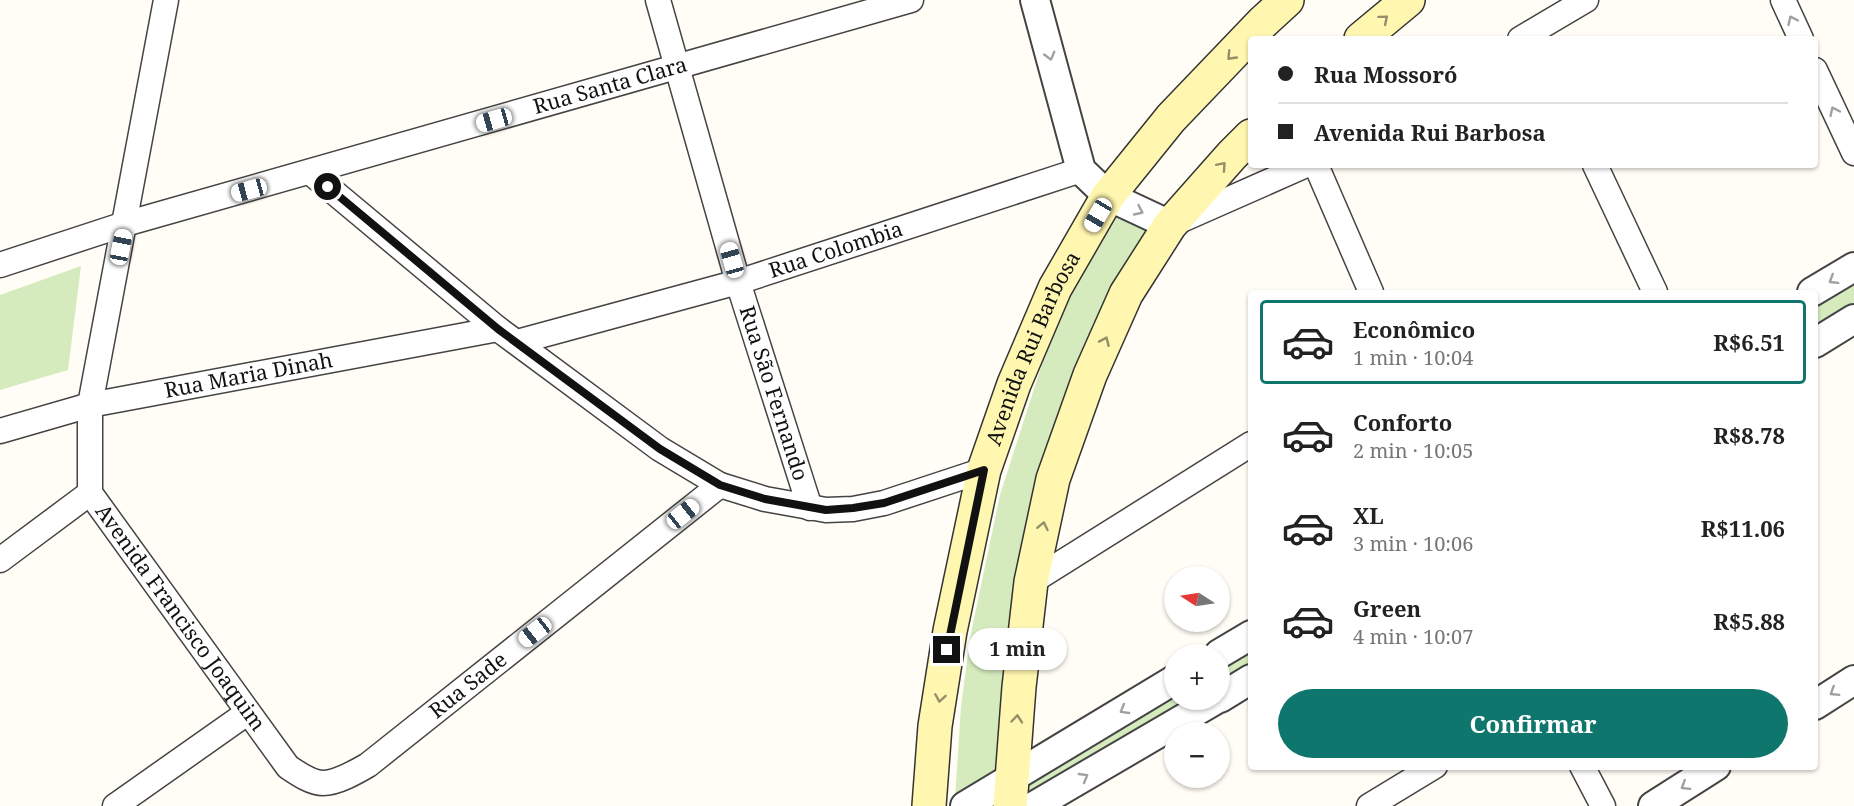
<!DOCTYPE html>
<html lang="pt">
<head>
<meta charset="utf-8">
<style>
	:root { --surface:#fff; --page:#f6f6f6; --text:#222; --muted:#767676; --line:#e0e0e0; --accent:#0f766e }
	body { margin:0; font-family:"Noto Serif",serif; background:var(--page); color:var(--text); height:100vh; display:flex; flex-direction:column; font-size:22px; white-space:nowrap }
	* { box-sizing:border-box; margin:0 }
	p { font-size:20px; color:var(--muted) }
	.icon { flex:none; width:33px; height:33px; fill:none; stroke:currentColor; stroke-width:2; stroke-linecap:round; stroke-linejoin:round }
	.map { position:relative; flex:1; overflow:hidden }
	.drawer { position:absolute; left:1248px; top:290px; width:570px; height:480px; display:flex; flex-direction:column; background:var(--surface); border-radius:6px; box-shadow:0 2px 4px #0004 }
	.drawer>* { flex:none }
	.guide { position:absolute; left:1248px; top:36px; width:570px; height:132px; border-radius:6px; box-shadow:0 2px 4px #0004; display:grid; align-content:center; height:132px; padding:0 30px; background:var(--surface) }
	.needle { width:39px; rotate:282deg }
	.controls { position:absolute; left:1164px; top:566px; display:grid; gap:12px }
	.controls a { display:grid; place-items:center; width:66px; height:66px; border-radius:50%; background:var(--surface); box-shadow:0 2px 4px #0004; font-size:30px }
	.end { position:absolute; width:27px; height:27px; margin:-14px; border:8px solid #111; background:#fff; box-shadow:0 0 0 3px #fff }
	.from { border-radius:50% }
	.bubble { position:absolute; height:42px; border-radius:21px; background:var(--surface); box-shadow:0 2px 4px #0004; font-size:20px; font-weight:700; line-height:42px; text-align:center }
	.car { position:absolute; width:18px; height:36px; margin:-18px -9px; border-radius:8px; box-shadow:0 0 4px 2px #0007; background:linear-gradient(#fff 24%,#345 0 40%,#fff 0 76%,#345 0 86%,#fff 0) }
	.guide b { display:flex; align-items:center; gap:21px; height:57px; font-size:22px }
	.guide b+b { border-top:2px solid var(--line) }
	.guide i { width:15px; height:15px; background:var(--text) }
	ul { padding:10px 0 0; list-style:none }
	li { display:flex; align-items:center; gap:18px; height:84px; margin:0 12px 9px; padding:0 18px; border:3px solid transparent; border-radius:6px }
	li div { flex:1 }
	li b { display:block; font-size:22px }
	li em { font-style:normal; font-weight:700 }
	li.on { border-color:var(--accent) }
	li>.icon { width:54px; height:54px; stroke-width:1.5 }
	.cta { display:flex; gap:12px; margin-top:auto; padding:12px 30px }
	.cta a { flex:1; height:69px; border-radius:36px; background:var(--accent); color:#fff; font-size:24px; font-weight:700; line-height:69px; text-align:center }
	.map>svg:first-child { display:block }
	.green { fill:#d5ebbd }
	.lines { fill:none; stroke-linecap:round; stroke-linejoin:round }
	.minor-casing { stroke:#444; stroke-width:27 }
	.tertiary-casing { stroke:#444; stroke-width:32 }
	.secondary-casing { stroke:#333; stroke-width:36 }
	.minor { stroke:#fff; stroke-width:24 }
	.tertiary { stroke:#fff; stroke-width:28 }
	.secondary { stroke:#fff6b0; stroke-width:33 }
	.oneway { stroke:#948f68 }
	.oneway2 { stroke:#a0a0a0 }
	.route { stroke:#111; stroke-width:8 }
	.labels { text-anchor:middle; stroke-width:6; stroke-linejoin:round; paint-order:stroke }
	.street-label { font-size:21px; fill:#111; stroke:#fff }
</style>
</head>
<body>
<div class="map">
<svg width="1854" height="806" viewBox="0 0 1854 806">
	<rect width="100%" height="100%" fill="#fffdf5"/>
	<path class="green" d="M 1115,208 L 1156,231 L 1096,339 L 1003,774 L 955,799 L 961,707 L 970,638 L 1000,495 L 1059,311 Z
		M 81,266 L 68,370 L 0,390 L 0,295 Z
		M 1854,274 L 1854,312 L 1815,336 L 1815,299 Z
		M 1251,641 L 1251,674 L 1220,693 L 1220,659 Z
		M 1174,686 L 1174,699 L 1210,699 L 1030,806 L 1014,778 Z"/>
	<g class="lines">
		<g class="minor-casing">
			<g id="minor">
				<path id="s1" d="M 166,0 L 90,405 L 90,493 L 288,767 C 297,773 311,783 323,783 C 337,783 356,772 368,765 L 720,485"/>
				<path id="s2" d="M 658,0 L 738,282 L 810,508"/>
				<path d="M 1783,0 L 1801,39"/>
				<path d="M 1520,39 L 1586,0"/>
				<path d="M 1815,70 L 1854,153"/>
				<path d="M 1316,165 L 1371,292"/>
				<path d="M 1595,165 L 1655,292"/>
				<path d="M 311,173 L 498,329 L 660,449 L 720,485 L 765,499 L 826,510 L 853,509 L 884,503 L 984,470"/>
				<path d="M 1177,222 L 1306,165"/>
				<path id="s3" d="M 0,265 L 125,224 L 911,0"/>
				<path id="s4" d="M 517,342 L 738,282 L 1081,170"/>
				<path id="s5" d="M 0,431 L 90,405 L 498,329"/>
				<path d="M 0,560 L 90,493"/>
				<path d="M 1031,582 L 1251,444"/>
				<path d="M 1582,766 L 1603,806"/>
				<path d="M 115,806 L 247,713"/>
				<path d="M 1369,806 L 1435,766"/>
			</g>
		</g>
		<g class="tertiary-casing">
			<path id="tertiary" d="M 1035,0 L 1081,170 L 1108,196 L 1170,225
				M 1812,292 L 1854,267
				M 1815,343 L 1854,319
				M 1219,654 L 1251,635
				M 1220,698 L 1251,679
				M 1815,705 L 1854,680
				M 965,806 L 1174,680
				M 1034,806 L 1217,699
				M 1653,806 L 1716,766"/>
		</g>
		<g class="secondary-casing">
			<g id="secondary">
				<path d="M 1361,39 L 1408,0"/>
				<path id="s6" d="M 929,806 L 935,726 L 950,631 L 984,470 L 1014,384 L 1055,288 L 1108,196 L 1171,118 L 1263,22 L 1287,0"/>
				<path d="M 1010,806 L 1019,687 L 1031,582 L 1053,479 L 1090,375 L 1126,294 L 1170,225 L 1232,155 L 1251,136"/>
			</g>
		</g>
		<use href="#minor" class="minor"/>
		<use href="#tertiary" class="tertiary"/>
		<use href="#secondary" class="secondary"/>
	</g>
	<defs><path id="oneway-chevron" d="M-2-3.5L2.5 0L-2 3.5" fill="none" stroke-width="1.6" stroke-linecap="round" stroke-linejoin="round" transform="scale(1.5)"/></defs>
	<g class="oneway">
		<use href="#oneway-chevron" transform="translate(1384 19) rotate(-40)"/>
		<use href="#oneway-chevron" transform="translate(1231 56) rotate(134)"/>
		<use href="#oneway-chevron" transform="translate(1222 166) rotate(-49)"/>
		<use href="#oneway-chevron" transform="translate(1105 341) rotate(-66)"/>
		<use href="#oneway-chevron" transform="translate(1043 526) rotate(-78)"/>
		<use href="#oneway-chevron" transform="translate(940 698) rotate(99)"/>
		<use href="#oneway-chevron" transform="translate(1017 719) rotate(-85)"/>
	</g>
	<g class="oneway2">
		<use href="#oneway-chevron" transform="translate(1792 20) rotate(-115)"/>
		<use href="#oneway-chevron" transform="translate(1050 56) rotate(75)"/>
		<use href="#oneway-chevron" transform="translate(1834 111) rotate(-115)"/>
		<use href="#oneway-chevron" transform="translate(1139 211) rotate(25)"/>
		<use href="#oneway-chevron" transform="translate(1833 280) rotate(148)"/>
		<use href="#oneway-chevron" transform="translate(1834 692) rotate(148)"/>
		<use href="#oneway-chevron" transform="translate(1124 710) rotate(149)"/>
		<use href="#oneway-chevron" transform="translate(1084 777) rotate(-30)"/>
		<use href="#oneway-chevron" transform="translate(1685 786) rotate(148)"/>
	</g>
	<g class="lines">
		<path class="route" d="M 328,187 L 498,329 L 660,449 L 720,485 L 765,499 L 826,510 L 853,508 L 884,503 L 984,470 L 947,650"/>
	</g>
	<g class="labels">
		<g class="street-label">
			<text dy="7" stroke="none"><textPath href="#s3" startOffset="636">Rua Santa Clara</textPath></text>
			<text dy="7" stroke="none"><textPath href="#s4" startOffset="332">Rua Colombia</textPath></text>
			<text dy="7" stroke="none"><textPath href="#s6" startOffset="472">Avenida Rui Barbosa</textPath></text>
			<text dy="7" stroke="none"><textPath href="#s5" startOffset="255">Rua Maria Dinah</textPath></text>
			<text dy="7" stroke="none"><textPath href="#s2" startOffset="410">Rua São Fernando</textPath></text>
			<text dy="7" stroke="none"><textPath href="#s1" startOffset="654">Avenida Francisco Joaquim</textPath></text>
			<text dy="7" stroke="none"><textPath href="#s1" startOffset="1054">Rua Sade</textPath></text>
		</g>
	</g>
</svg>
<div class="controls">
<a><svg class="needle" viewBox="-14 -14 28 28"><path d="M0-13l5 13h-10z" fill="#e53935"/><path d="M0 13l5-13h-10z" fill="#767676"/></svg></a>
<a>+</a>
<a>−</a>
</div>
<i class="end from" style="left:328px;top:187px"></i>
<i class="end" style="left:947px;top:650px"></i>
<div class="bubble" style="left:968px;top:628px;width:99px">1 min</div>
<i class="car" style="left:494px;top:120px;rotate:254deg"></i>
<i class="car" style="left:249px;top:190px;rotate:255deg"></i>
<i class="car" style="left:1098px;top:215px;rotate:210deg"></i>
<i class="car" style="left:121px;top:247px;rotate:11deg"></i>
<i class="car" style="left:732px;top:260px;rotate:344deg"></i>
<i class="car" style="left:683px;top:514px;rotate:51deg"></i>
<i class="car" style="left:535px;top:632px;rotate:232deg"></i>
<div class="guide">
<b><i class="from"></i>Rua Mossoró</b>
<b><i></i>Avenida Rui Barbosa</b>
</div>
<section class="drawer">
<ul>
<li class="on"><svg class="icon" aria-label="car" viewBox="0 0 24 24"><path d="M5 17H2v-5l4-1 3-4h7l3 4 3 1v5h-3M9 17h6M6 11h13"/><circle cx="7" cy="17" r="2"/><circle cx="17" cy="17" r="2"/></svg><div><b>Econômico</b><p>1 min · 10:04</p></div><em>R$6.51</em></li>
<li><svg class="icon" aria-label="car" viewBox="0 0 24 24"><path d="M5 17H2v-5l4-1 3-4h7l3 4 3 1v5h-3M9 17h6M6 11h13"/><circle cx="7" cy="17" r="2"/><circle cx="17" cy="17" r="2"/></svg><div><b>Conforto</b><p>2 min · 10:05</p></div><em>R$8.78</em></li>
<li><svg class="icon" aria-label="car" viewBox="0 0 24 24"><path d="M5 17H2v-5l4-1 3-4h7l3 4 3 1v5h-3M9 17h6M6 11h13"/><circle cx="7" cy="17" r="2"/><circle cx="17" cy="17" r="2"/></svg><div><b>XL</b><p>3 min · 10:06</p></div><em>R$11.06</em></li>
<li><svg class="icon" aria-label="car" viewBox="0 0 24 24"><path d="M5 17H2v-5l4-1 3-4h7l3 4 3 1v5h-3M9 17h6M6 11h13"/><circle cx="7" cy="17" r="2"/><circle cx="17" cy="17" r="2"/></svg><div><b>Green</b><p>4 min · 10:07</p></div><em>R$5.88</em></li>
</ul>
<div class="cta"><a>Confirmar</a></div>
</section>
</div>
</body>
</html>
